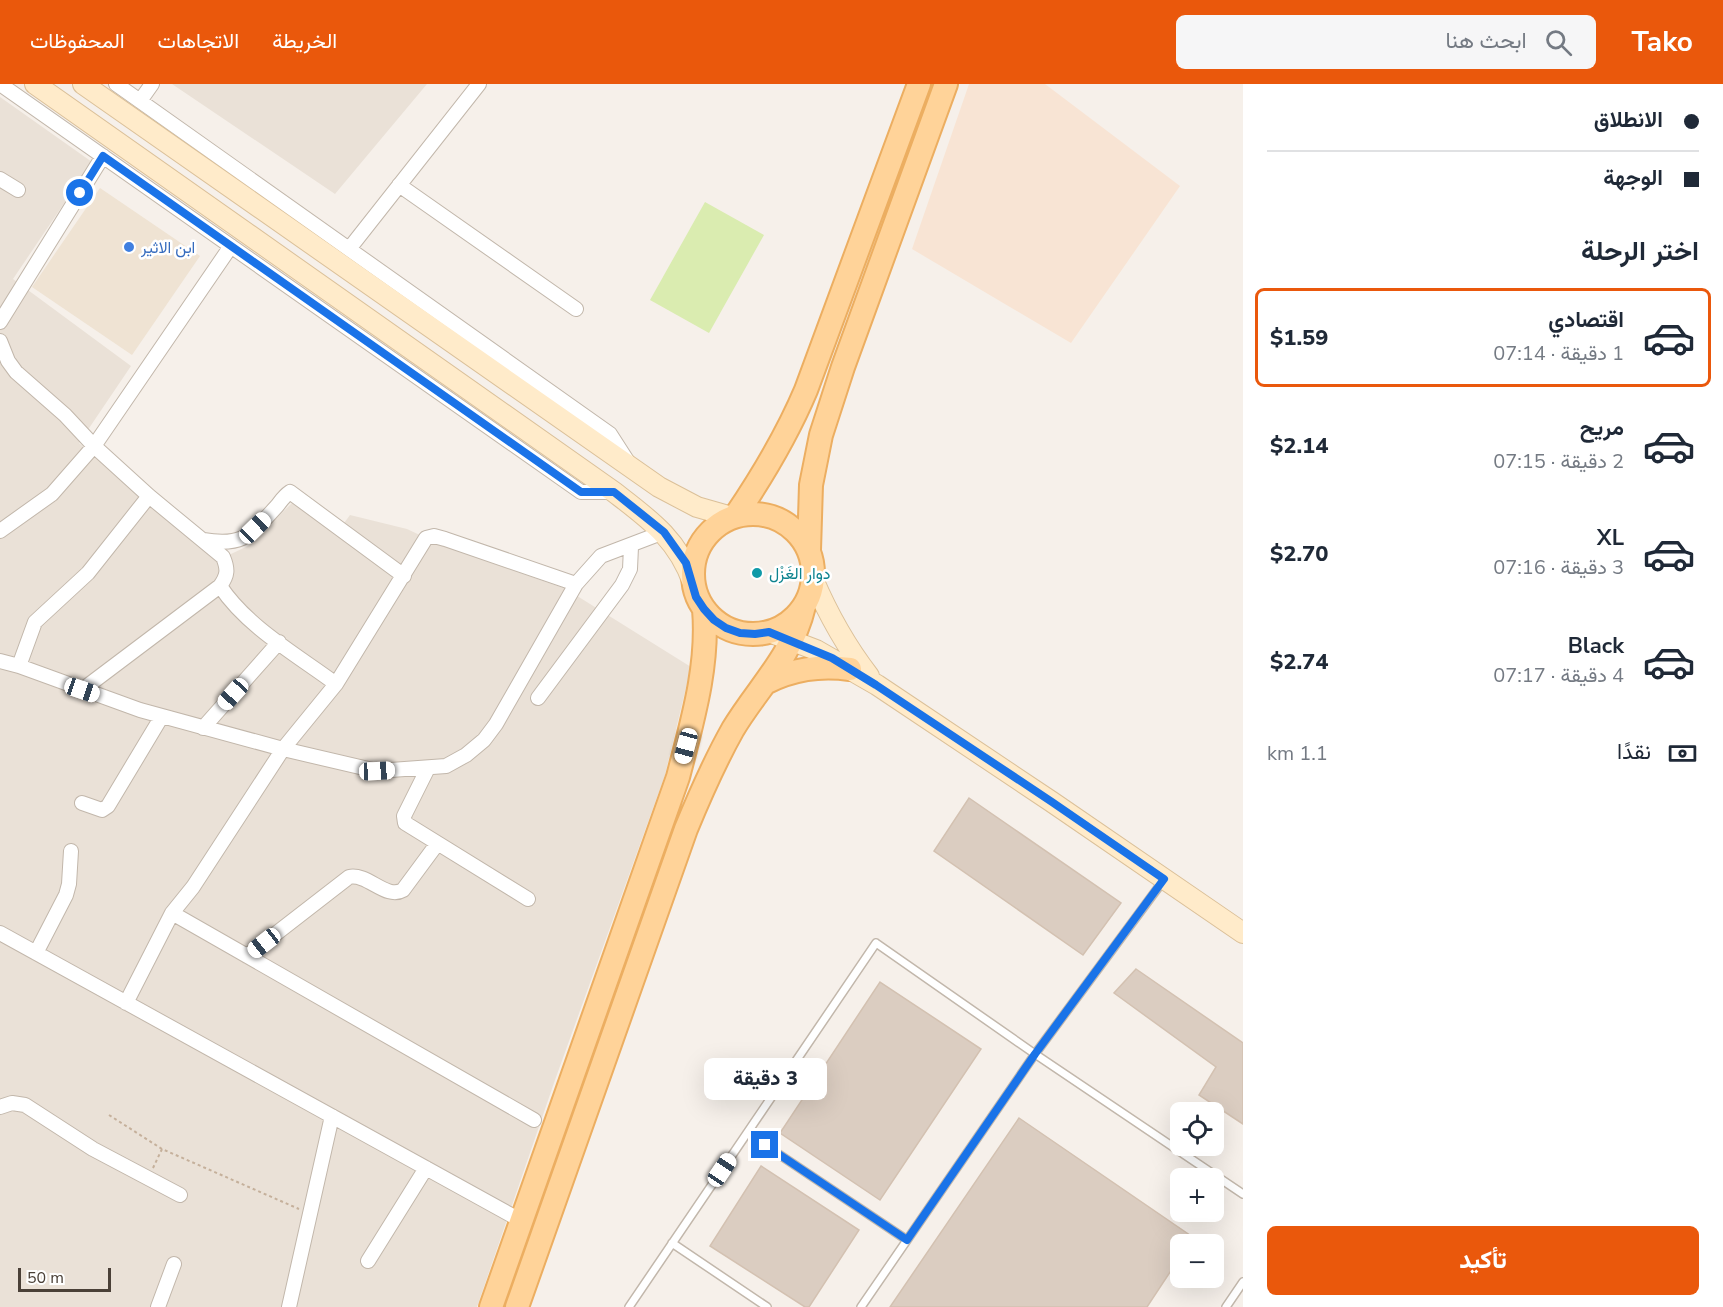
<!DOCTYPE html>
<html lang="ar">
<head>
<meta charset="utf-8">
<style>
	:root { --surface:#fff; --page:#f6f6f7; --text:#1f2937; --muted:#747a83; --line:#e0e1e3; --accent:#ea580c }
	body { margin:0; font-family:"Nunito Sans",Vazirmatn,sans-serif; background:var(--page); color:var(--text); direction:rtl; height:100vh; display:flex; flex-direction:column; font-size:22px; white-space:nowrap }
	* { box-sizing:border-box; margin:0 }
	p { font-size:20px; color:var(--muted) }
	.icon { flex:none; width:33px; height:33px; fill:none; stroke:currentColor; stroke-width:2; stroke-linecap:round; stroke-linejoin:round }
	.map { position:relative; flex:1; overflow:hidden; direction:ltr }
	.details { display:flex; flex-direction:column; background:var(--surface); width:480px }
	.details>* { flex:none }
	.top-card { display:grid; align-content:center; height:132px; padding:0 24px; background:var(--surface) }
	.fabs { position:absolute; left:1170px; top:1018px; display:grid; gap:12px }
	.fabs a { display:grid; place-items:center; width:54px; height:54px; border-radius:9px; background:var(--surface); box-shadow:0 6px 24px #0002; font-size:30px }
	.scale { position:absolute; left:18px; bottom:15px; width:93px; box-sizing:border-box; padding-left:6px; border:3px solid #4a4037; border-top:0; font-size:16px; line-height:21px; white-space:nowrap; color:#4a4037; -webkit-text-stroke:4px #fff; paint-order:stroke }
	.end { position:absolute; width:27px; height:27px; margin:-14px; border:8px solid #1a73e8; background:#fff; box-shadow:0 0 0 3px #fff }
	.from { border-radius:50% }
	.bubble { position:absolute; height:42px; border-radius:9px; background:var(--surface); box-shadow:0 6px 24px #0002; font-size:20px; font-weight:800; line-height:42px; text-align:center; direction:rtl }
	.car { position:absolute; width:18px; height:36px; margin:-18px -9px; border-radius:8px; box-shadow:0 0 4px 2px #0007; background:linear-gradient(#fff 24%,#345 0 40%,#fff 0 76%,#345 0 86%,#fff 0) }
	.top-card b { display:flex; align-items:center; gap:21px; height:57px; font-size:22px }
	.top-card b+b { border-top:2px solid var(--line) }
	.top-card i { width:15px; height:15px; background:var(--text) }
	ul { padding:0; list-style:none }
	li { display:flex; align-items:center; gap:18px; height:99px; margin:0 12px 9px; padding:0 12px; border:3px solid transparent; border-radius:9px }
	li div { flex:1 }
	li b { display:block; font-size:22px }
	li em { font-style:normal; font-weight:800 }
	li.active { border-color:var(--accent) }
	li>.icon { width:54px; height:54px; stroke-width:1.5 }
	h2 { padding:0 24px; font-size:27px; line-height:72px }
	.pay { display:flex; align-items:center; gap:15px; height:66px; padding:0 24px; font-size:22px }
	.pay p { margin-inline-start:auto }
	.button { display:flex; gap:12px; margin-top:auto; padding:12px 24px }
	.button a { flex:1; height:69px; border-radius:9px; background:var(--accent); color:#fff; font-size:24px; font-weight:800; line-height:69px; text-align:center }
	header { display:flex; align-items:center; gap:36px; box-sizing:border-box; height:84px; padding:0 30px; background:var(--accent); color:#fff }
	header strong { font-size:28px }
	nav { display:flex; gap:33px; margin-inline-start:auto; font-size:21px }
	.search { width:420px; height:54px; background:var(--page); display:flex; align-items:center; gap:15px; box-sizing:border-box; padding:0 21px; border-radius:9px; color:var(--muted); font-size:22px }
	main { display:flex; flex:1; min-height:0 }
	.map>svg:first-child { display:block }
	.residential { fill:#eae1d7 }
	.commercial { fill:#f8e4d4 }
	.education { fill:#efe3d3 }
	.green { fill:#daecb0 }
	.building { fill:#dbcdc1; stroke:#d3c1b1; stroke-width:1.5 }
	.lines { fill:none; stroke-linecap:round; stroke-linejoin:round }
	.lane-casing { stroke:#c2b7ab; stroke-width:10 }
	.street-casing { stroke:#c2b7ab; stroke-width:16 }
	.secondary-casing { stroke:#dbc099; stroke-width:22 }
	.primary-casing { stroke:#ecae61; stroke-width:26 }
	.path { stroke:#c5b09b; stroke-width:2; stroke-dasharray:3 3; stroke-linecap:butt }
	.lane { stroke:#fff; stroke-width:7 }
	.street { stroke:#fff; stroke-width:14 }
	.secondary { stroke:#ffebca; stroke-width:20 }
	.primary { stroke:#ffd399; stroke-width:22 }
	.route { stroke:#1a73e8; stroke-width:8 }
	.shop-dot { fill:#3f7fe0; stroke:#fff; stroke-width:2 }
	.culture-dot { fill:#0f9aa8; stroke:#fff; stroke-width:2 }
	.labels { text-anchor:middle; stroke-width:5; stroke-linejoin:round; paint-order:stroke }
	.shop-label { font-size:16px; fill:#366cbe; stroke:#fff; text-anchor:start }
	.culture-label { font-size:16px; fill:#0d838f; stroke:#fff; text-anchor:start }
</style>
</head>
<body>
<header>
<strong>Tako</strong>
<div class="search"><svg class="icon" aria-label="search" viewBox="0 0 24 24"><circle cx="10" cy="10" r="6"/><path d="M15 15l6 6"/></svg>ابحث هنا</div>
<nav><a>الخريطة</a><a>الاتجاهات</a><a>المحفوظات</a></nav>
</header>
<main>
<section class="details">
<div class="top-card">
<b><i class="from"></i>الانطلاق</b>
<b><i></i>الوجهة</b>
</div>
<h2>اختر الرحلة</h2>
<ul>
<li class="active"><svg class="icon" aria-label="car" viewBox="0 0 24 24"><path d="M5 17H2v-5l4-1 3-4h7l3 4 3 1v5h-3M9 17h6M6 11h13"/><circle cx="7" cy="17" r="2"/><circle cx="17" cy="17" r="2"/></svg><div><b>اقتصادي</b><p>1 دقيقة · 07:14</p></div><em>$1.59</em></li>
<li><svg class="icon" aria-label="car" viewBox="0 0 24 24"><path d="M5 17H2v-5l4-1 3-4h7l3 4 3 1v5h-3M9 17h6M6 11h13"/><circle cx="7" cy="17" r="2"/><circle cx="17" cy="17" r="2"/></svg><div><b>مريح</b><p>2 دقيقة · 07:15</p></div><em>$2.14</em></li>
<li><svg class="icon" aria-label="car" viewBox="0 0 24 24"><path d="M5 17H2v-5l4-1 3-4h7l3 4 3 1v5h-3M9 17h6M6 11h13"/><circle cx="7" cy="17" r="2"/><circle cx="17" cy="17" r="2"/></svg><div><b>XL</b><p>3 دقيقة · 07:16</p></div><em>$2.70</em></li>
<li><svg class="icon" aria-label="car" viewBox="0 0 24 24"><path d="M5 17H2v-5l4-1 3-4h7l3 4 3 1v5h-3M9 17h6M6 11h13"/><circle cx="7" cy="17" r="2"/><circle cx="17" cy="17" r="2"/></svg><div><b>Black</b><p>4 دقيقة · 07:17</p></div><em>$2.74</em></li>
</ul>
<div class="pay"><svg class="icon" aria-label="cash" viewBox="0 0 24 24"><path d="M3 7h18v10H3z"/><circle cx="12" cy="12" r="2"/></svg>نقدًا<p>1.1 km</p></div>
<div class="button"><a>تأكيد</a></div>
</section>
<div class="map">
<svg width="1243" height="1223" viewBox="0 0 1243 1223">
	<rect width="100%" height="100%" fill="#f6f0ea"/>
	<path class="residential" d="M 172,0 L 427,0 L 335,110 Z
		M 0,13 L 92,78 L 13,195 L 131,282 L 79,359 L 216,477 L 248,462 L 293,418 L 336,450 L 350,431 L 407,445 L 441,461 L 566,505 L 691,583 L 665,691 L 555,996 L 477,1223 L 0,1223 Z"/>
	<path class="commercial" d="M 969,0 L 1045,0 L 1180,102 L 1071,259 L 912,165 Z"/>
	<path class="education" d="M 100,104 L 200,172 L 132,271 L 32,203 Z"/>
	<path class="green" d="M 705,118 L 764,151 L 709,249 L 650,216 Z"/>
	<path class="building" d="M 969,714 L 1121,819 L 1083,871 L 934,767 Z
		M 1136,885 L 1243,959 L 1243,1040 L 1199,1011 L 1216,983 L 1114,909 Z
		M 880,898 L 981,965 L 880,1116 L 780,1049 Z
		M 1019,1034 L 1194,1154 L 1189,1161 L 1180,1161 L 1180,1173 L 1147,1223 L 890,1223 Z
		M 761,1082 L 859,1146 L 809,1223 L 805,1223 L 710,1162 Z"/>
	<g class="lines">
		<g class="lane-casing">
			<path id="lane" d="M 747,1049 L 907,1156
				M 672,1159 L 767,1223
				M 629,1223 L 876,859 L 1035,970 L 1243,1110
				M 861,1223 L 1035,970 L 1163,797
				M 1226,1223 L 1243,1198"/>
		</g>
		<g class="street-casing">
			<path id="street" d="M 0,0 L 581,408 L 613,408
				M 116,0 L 610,350 L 628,378
				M 140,17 L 152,0
				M 0,95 L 18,106
				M 399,101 L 576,225
				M 349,165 L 479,0
				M 0,238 L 103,72
				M 0,257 L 8,277 L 16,288 L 65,331 L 94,362 L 149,412 L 223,473 C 228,485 228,491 220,502 C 247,543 297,571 336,600
				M 0,447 L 52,410 L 94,362 L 231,162
				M 203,456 C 244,463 250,451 277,422 C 281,417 284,412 290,408 L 404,492
				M 0,577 L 19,582 L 140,626 L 283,665 L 377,687 L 446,682 L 466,671 L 484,656 L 496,640 L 576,500 L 601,472 L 664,448
				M 19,582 L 35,538 L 88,489 L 149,412
				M 82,606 L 220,502
				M 538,614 L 622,501 L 630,485 L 631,463
				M 203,644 L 279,558
				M 428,684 L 404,732 L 405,739 L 528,815
				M 82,719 L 102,726 L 108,722 L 162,632
				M 172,829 L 534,1036
				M 0,849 L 520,1136
				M 36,869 L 66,811 L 69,800 L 71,767
				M 247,872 L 349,793 C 368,789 386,816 403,806 L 437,760
				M 126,919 L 172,829 L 193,803 L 283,665 L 336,600 L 426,454 L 434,452 L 445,455 L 576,500
				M 0,1023 L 12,1019 L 25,1021 L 93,1065 L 180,1111
				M 368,1177 L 426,1084
				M 158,1223 L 174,1180
				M 289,1223 L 332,1032"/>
		</g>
		<g class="secondary-casing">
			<path id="secondary" d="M 35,0 L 614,408 C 649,435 678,455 693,499
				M 83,0 L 659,403 L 697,423 L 732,433
				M 813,495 C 828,530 845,561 869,592
				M 769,548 L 816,566 L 877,601 L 1052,718 L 1243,849"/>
		</g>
		<g class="primary-casing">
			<path id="primary" d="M693 490a60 60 0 1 1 120 0a60 60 0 1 1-120 0Z
				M 736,431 C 763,391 787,351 806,306 L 919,0
				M 809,466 L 811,401 L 821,351 L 843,283 L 946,0
				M 765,599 C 793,585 819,581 850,585
				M 491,1223 L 678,693 C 692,638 709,582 704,525
				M 517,1223 L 686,745 C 700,711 715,677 733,645 C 759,602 792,573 804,522"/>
		</g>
		<path class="path" d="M 109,1031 L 162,1065 L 299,1125
			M 153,1084 L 162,1065"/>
		<use href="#lane" class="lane"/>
		<use href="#street" class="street"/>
		<use href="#secondary" class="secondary"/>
		<use href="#primary" class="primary"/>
	</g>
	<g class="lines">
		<path class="route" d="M 80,109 L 103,72 L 581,408 L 614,408 L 664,448 L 686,479 L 696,513 L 704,525 L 714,536 L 726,544 L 740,549 L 755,550 L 769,548 L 832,574 L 876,601 L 1052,718 L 1164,795 L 1035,970 L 907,1156 L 765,1061"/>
	</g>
	<circle class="shop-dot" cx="129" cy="163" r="6"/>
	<circle class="culture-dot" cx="757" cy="489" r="6"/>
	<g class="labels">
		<g class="shop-label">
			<text x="141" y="169">ابن الاثير</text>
		</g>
		<g class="culture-label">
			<text x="769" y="495">دوار الغَزْل</text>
		</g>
	</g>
</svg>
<div class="fabs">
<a><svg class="icon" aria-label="locate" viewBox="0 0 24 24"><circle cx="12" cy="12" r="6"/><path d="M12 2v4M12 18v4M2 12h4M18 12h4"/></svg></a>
<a>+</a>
<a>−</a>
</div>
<div class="scale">50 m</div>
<i class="end from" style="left:80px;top:109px"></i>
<i class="end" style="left:765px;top:1061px"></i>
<div class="bubble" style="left:704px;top:974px;width:123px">3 دقيقة</div>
<i class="car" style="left:255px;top:444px;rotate:46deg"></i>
<i class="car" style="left:82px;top:606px;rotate:109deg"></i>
<i class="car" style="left:233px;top:610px;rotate:222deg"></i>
<i class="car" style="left:686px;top:662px;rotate:195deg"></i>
<i class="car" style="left:377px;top:687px;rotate:87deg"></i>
<i class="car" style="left:264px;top:859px;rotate:232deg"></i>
<i class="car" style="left:722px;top:1086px;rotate:34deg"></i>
</div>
</main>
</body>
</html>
